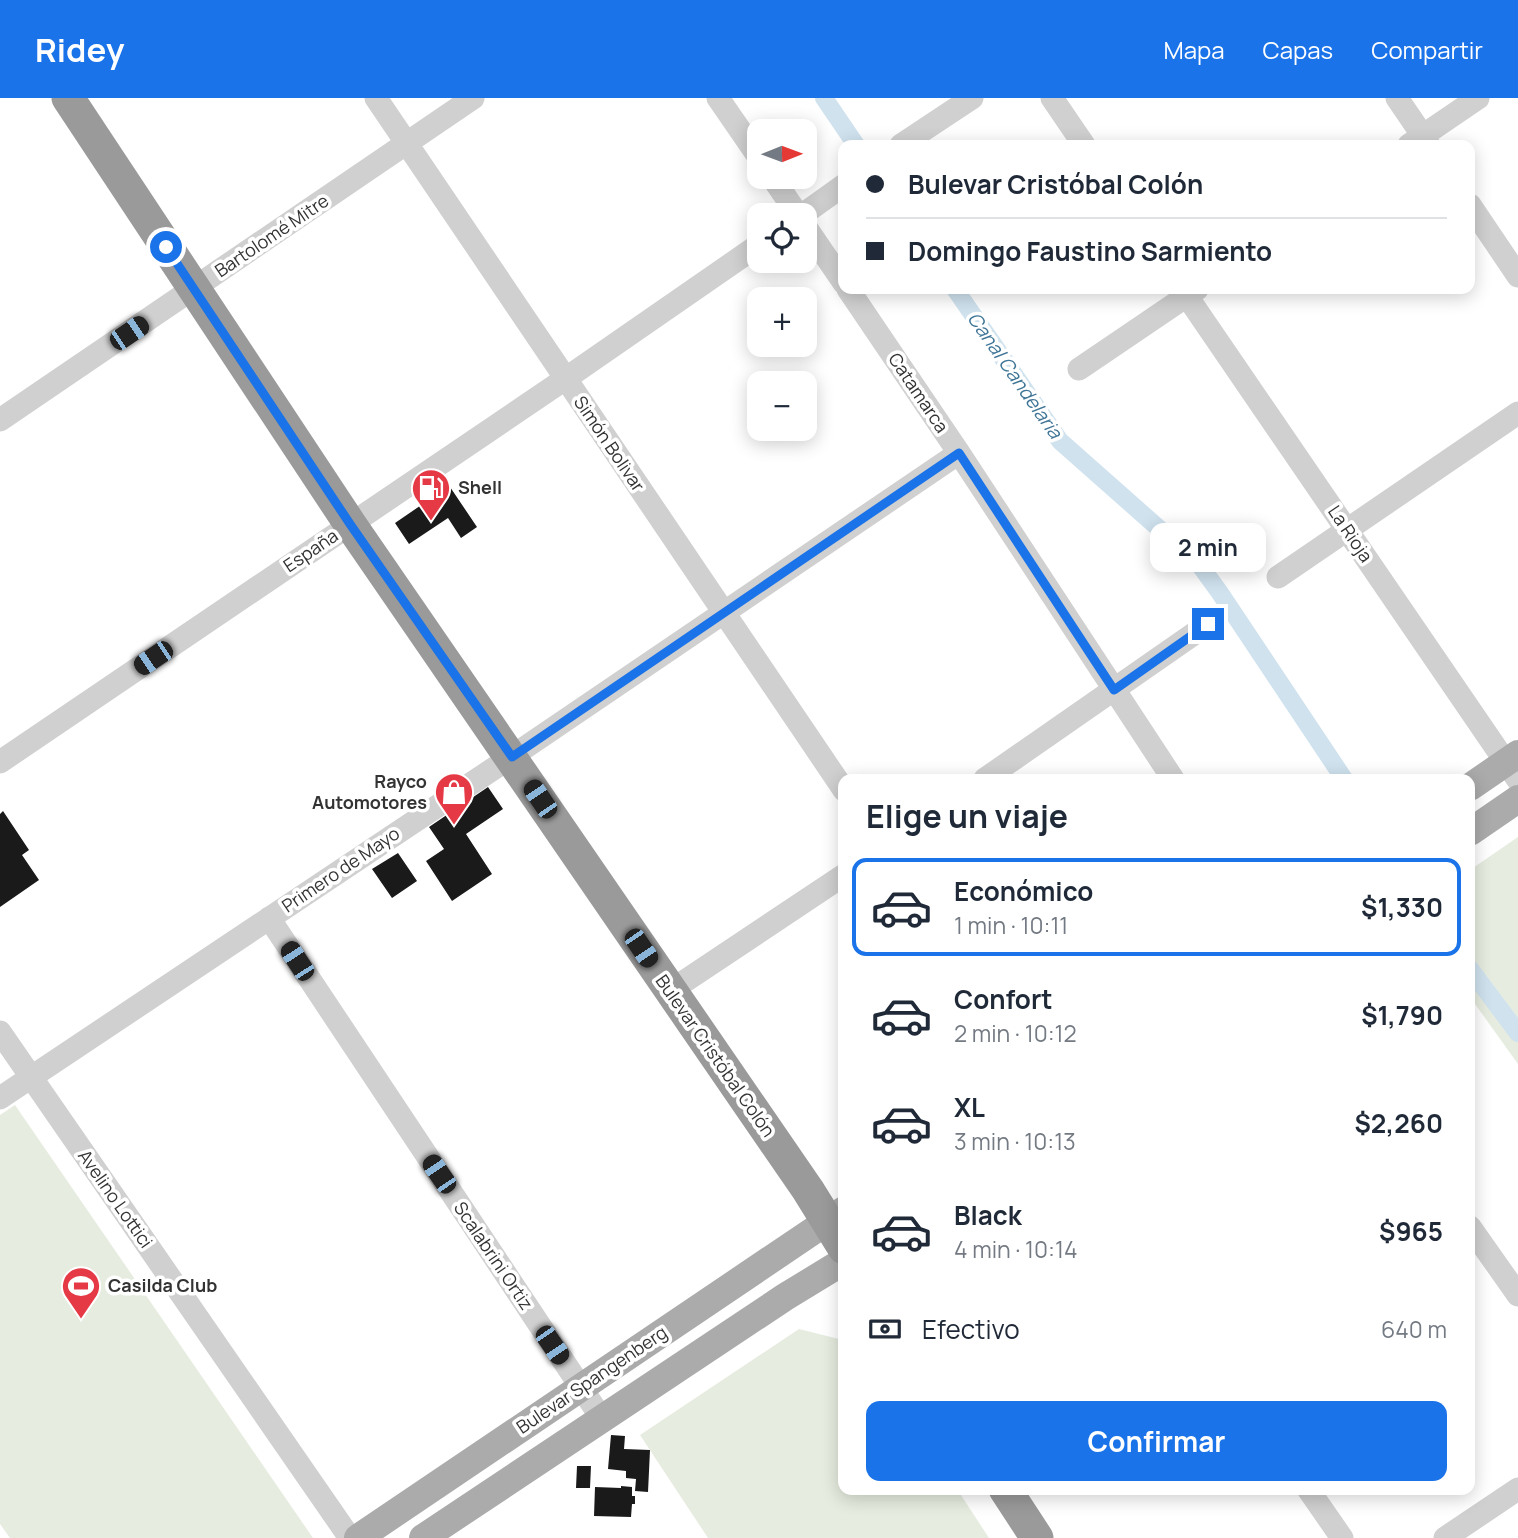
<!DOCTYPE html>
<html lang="es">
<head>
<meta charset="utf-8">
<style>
	:root { --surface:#fff; --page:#f2f2f3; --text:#1f2937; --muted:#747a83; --line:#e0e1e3; --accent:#1a73e8 }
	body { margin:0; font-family:Manrope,sans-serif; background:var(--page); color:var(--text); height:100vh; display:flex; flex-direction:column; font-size:26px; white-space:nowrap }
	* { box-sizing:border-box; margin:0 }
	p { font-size:23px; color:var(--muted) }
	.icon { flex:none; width:38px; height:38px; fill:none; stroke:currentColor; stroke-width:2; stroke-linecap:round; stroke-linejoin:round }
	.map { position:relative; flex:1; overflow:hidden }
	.drawer { position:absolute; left:838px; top:676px; width:637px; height:721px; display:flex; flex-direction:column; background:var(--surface); border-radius:14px; box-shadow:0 4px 18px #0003 }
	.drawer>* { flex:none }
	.hud { position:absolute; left:838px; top:42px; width:637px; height:154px; border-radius:14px; box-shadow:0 4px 18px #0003; display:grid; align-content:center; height:154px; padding:0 28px; background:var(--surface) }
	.needle { width:46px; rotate:89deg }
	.buttons { position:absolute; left:747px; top:21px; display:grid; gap:14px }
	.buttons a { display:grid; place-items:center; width:70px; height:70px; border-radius:14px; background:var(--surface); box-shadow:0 4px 18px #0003; font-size:35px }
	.end { position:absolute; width:32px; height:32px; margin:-16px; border:9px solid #1a73e8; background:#fff; box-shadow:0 0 0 4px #fff }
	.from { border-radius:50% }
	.bubble { position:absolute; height:49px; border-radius:14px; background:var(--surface); box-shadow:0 4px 18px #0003; font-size:23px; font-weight:700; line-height:49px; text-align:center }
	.car { position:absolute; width:21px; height:42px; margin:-21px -10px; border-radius:9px; box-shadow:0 0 5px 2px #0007; background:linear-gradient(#222 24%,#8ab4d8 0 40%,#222 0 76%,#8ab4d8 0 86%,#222 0) }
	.hud b { display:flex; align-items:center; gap:24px; height:66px; font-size:26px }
	.hud b+b { border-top:2px solid var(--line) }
	.hud i { width:18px; height:18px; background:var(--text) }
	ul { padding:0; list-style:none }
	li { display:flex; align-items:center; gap:21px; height:98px; margin:0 14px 10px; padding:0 14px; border:4px solid transparent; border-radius:14px }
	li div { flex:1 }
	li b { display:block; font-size:26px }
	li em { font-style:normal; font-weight:700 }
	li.on { border-color:var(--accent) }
	li>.icon { width:63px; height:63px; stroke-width:1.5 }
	h2 { padding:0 28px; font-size:32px; line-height:84px }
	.pay { display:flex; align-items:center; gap:18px; height:77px; padding:0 28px; font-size:26px }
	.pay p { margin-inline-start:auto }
	.button { display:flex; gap:14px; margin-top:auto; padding:14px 28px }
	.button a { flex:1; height:80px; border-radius:14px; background:var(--accent); color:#fff; font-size:28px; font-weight:700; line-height:80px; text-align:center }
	header { display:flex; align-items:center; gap:42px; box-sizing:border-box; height:98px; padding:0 35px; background:var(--accent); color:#fff }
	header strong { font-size:33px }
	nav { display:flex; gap:38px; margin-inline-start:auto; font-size:24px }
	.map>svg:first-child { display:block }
	.green { fill:#e6ecdf }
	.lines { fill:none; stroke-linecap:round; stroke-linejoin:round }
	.canal { stroke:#cfe2ee; stroke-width:18 }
	.building { fill:#1a1a1a }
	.minor { stroke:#d0d0d0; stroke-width:23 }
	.major { stroke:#ababab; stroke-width:28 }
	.highway { stroke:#9a9a9a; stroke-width:33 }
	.route { stroke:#1a73e8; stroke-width:9 }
	.labels { text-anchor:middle; stroke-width:7; stroke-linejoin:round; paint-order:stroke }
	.street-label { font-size:18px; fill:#333; stroke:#fff }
	.poi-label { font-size:18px; font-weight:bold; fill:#333; stroke:#fff; text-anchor:start }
	.water-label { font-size:19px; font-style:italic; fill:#3f7597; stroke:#fff }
</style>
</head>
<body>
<header>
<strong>Ridey</strong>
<nav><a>Mapa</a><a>Capas</a><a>Compartir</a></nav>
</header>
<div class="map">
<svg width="1518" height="1440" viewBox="0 0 1518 1440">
	<rect width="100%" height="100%" fill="#fff"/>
	<path class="green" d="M 1518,739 L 1518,966 L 1470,899 L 1470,772 Z
		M 15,1007 L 313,1440 L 10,1440 L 0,1426 L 0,1017 Z
		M 799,1231 L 843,1242 L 844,1391 L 957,1391 L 989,1440 L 708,1440 L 640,1337 Z"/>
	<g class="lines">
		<path class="canal" d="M 824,0 L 856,47
			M 955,191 L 1060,343 L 1199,466 L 1220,495 L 1344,681
			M 1470,871 L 1518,935"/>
	</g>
	<path class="building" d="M 446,383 L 477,429 L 461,440 L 448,420 L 409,446 L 395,425 L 433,399 L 430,394 Z
		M 488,689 L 503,711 L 466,736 L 492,776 L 452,803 L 426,763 L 444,751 L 429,729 Z
		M 3,713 L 29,752 L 22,757 L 39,782 L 0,809 L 0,716 Z
		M 398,755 L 417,783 L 392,800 L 372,771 Z
		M 611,1337 L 625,1338 L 624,1351 L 650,1352 L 648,1394 L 635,1393 L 636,1381 L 626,1380 L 626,1373 L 608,1371 Z
		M 577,1368 L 591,1368 L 590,1390 L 576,1390 Z
		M 621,1388 L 632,1389 L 632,1398 L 635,1398 L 635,1406 L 632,1406 L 631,1419 L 594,1418 L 595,1389 L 621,1390 Z"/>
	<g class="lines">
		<path class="minor" d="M 376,0 L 844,692
			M 718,0 L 760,61
			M 1052,0 L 1084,47
			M 1397,0 L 1429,47
			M 901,47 L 972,0
			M 1409,47 L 1478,0
			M 772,79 L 798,117
			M 1470,107 L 1518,178
			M 802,117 L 844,87
			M 805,128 L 844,185
			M 848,191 L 959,355 L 1173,681
			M 1182,191 L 1518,682
			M 1079,271 L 1197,191
			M 0,322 L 473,0
			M 1278,479 L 1518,315
			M 0,664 L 565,281 L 760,146
			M 985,681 L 1208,526
			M 269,820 L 602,1321
			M 670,893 L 844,777
			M 0,934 L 350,1440
			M 0,1000 L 511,659 L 959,355
			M 1470,1129 L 1518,1197
			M 1308,1391 L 1342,1440
			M 1445,1440 L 1518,1391"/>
		<path class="major" d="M 1470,689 L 1518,656
			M 1470,734 L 1518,701
			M 358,1440 L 844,1112
			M 423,1440 L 785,1199 L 844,1163"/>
		<path class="highway" d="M 68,0 L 350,426 L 808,1092 L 844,1150
			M 1005,1391 L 1037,1440"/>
	</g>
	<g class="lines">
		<path class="route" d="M 166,149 L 350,426 L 512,659 L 959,355 L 1114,592 L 1208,526"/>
	</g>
	<defs>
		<g id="fuel-pin" transform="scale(2.0125)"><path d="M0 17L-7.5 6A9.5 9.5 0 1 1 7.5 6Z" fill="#e63946" stroke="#fff"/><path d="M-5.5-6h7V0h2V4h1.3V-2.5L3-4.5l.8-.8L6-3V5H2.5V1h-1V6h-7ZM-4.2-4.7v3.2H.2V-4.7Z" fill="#fff"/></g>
		<g id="shop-pin" transform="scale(2.0125)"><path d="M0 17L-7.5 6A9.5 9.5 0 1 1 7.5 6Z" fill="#e63946" stroke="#fff"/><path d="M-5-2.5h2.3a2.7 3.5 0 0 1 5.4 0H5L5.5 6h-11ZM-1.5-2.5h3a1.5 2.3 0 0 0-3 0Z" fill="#fff"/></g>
		<g id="stadium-pin" transform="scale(2.0125)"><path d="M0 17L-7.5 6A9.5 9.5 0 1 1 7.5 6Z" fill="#e63946" stroke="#fff"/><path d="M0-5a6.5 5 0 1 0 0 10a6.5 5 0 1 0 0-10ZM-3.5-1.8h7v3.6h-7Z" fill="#fff"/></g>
	</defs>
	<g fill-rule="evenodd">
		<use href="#fuel-pin" x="431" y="390"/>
		<use href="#shop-pin" x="454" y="694"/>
		<use href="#stadium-pin" x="81" y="1188"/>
	</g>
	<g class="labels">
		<g class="street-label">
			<text transform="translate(272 138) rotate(-34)" y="6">Bartolomé Mitre</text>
			<text transform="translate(918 295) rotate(56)" y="6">Catamarca</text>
			<text transform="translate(609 346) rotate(56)" y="6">Simón Bolivar</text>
			<text transform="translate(1350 436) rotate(56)" y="6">La Rioja</text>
			<text transform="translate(311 453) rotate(-34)" y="6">España</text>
			<text transform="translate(341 772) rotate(-34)" y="6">Primero de Mayo</text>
			<text transform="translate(715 958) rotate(55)" y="6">Bulevar Cristóbal Colón</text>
			<text transform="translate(115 1101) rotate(55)" y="6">Avelino Lottici</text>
			<text transform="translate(493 1158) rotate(56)" y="6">Scalabrini Ortiz</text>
			<text transform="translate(592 1282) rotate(-34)" y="6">Bulevar Spangenberg</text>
		</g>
		<g class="poi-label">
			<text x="458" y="396">Shell</text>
			<text x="427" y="690" text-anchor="end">Rayco<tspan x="427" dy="21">Automotores</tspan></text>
			<text x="108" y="1194">Casilda Club</text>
		</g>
		<g class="water-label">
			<text transform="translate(1015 277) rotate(55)" y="7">Canal Candelaria</text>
		</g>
	</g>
</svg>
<div class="buttons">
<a><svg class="needle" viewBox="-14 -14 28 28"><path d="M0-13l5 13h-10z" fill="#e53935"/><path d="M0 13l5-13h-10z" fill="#747a83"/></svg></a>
<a><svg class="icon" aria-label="locate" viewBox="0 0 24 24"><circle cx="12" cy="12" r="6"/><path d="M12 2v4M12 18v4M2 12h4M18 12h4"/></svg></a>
<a>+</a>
<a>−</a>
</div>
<i class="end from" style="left:166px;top:149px"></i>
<i class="end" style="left:1208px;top:526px"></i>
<div class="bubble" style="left:1150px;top:425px;width:116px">2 min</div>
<i class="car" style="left:129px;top:235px;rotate:56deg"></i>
<i class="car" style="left:153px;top:560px;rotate:236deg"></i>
<i class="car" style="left:540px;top:701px;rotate:326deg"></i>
<i class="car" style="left:641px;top:850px;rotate:146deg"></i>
<i class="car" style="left:297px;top:863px;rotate:327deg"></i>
<i class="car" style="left:439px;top:1076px;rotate:326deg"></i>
<i class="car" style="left:552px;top:1247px;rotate:146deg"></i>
<div class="hud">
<b><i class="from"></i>Bulevar Cristóbal Colón</b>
<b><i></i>Domingo Faustino Sarmiento</b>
</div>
<section class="drawer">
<h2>Elige un viaje</h2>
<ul>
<li class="on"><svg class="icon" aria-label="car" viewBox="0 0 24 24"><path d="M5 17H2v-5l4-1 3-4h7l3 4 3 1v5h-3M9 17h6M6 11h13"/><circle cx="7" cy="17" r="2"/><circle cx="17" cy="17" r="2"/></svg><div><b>Económico</b><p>1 min · 10:11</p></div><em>$1,330</em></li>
<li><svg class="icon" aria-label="car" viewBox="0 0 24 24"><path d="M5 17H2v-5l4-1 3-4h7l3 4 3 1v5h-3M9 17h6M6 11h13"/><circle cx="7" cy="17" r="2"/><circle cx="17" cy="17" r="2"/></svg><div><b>Confort</b><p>2 min · 10:12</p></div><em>$1,790</em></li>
<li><svg class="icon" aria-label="car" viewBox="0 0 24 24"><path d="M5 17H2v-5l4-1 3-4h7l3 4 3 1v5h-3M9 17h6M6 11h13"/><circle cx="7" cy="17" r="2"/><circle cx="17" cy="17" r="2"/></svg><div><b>XL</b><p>3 min · 10:13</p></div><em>$2,260</em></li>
<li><svg class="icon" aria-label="car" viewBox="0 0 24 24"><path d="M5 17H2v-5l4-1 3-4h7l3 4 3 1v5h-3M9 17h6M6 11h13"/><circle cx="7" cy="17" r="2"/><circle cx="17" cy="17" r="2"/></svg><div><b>Black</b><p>4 min · 10:14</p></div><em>$965</em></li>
</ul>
<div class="pay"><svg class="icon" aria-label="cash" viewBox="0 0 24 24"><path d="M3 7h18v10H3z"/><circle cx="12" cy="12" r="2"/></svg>Efectivo<p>640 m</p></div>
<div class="button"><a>Confirmar</a></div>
</section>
</div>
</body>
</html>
